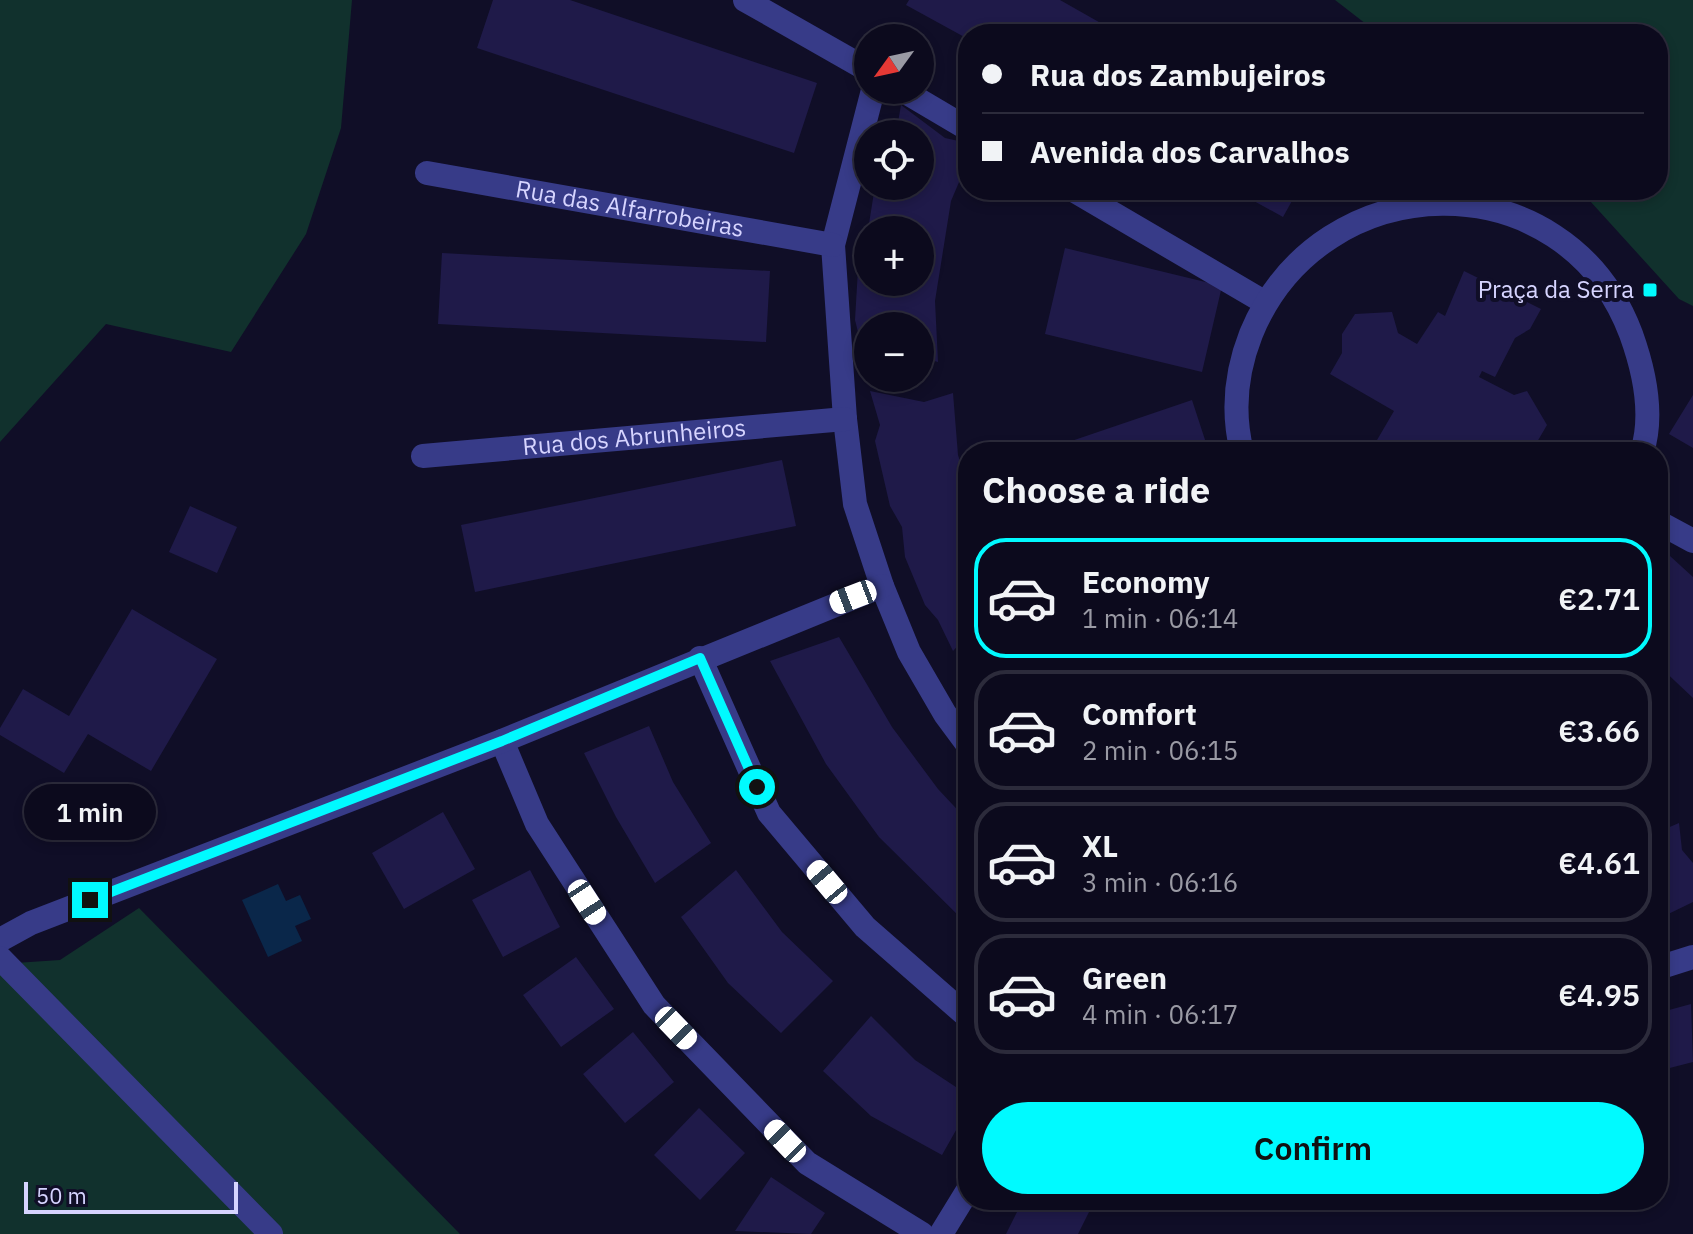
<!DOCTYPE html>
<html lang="en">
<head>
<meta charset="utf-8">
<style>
	:root { --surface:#0c0a1d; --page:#151326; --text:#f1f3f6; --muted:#9a9aa4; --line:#2c2b3b; --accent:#00faff }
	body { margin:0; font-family:"IBM Plex Sans",sans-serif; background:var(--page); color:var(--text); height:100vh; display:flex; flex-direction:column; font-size:30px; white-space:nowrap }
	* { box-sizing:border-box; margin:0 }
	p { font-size:26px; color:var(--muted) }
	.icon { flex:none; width:44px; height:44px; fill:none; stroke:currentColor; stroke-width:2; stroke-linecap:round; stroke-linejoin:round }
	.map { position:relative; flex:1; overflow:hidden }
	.drawer { position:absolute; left:958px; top:442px; width:710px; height:768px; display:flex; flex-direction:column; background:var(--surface); border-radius:32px; box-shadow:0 4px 12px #0003,0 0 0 2px var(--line) }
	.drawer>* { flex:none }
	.banner { position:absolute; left:958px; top:24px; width:710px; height:176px; border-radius:32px; box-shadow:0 4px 12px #0003,0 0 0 2px var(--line); display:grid; align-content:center; height:176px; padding:0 24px; background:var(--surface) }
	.needle { width:52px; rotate:237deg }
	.tools { position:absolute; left:854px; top:24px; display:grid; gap:16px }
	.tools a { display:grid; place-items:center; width:80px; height:80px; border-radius:50%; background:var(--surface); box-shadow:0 4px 12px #0003,0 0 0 2px var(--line); font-size:40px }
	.scale { position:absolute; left:24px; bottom:20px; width:214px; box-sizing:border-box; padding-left:8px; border:4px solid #d6d4ff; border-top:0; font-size:22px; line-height:28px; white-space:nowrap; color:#d6d4ff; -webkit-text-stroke:6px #100e27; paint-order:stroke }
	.end { position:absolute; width:36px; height:36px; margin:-18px; border:10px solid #00faff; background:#111; box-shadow:0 0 0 4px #111 }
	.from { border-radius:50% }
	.bubble { position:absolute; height:56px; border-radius:28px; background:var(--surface); box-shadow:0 4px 12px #0003,0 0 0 2px var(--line); font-size:26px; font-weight:600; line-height:56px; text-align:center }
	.car { position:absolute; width:24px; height:48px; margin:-24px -12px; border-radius:10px; box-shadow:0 0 6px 2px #0007; background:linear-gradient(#fff 24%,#345 0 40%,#fff 0 76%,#345 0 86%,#fff 0) }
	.banner b { display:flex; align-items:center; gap:28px; height:76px; font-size:30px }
	.banner b+b { border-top:2px solid var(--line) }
	.banner i { width:20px; height:20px; background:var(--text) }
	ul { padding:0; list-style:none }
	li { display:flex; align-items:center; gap:24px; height:120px; margin:0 16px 12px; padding:0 8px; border:4px solid var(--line); border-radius:32px }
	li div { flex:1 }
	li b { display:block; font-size:30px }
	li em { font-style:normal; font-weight:600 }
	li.on { border-color:var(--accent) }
	li>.icon { width:72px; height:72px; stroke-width:1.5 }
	h2 { padding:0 24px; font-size:36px; line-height:96px }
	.cta { display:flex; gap:16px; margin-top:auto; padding:16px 24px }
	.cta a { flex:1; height:92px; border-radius:48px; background:var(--accent); color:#111; font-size:32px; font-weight:600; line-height:92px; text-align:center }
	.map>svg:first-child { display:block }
	.green { fill:#11312d }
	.water { fill:#0a274a }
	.building { fill:#1f1a49 }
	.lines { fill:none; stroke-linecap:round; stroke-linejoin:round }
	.minor { stroke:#373b88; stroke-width:24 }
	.route { stroke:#00faff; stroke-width:10 }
	.poi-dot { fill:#00faff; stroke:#100e27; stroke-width:3 }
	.labels { text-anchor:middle; stroke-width:8; stroke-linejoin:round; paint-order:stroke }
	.street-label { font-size:24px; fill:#d6d4ff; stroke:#100e27 }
	.poi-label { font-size:24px; fill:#d6d4ff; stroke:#100e27; text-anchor:end }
</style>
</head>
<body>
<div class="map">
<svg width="1693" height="1234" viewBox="0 0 1693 1234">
	<rect width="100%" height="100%" fill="#100e27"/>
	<path class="green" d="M 0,0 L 352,0 L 341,128 L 306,234 L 231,352 L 106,324 L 0,442 Z
		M 1335,0 L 1693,0 L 1693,306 L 1679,299 L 1580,190 L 1658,190 L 1658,34 L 1379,34 Z
		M 139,908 L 460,1234 L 0,1234 L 0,964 L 60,960 Z"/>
	<path class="water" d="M 278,884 L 286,901 L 300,895 L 311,919 L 295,926 L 302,941 L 268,957 L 242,900 Z"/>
	<path class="building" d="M 493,0 L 570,0 L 817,83 L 794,153 L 477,48 Z
		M 909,0 L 1060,0 L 1120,34 L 968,34 L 968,39 L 906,5 Z
		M 901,105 L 945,138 L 968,143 L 968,161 L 951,201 L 935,301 L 938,362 L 920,357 L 920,326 L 868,326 L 868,371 L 859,374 L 860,340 L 855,320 L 858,269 L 868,243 L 868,282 L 920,282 L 920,230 L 868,230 L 875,186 L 920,186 L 920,134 L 896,134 Z
		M 1234,190 L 1298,190 L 1283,217 Z
		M 1065,248 L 1222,286 L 1202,372 L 1045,334 Z
		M 442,253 L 770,271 L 766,342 L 438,324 Z
		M 1464,271 L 1541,309 L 1530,329 L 1515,338 L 1495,377 L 1482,371 L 1479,377 L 1514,395 L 1527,391 L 1547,425 L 1533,449 L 1527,452 L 1455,452 L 1437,441 L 1435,452 L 1370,452 L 1394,411 L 1330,374 L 1342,353 L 1342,334 L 1355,314 L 1392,312 L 1398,333 L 1417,344 L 1438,312 L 1445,316 Z
		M 870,391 L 924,402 L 953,393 L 958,455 L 968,487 L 968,635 L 953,651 L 938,620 L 925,605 L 905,557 L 902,527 L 890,506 L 875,441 L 880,425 Z
		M 1693,395 L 1693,448 L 1669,434 Z
		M 1192,400 L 1209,452 L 1042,452 L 1042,451 Z
		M 782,460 L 796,526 L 475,592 L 461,525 Z
		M 190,506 L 237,527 L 217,573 L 169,552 Z
		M 1658,545 L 1693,577 L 1693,698 L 1658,665 Z
		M 132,609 L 217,659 L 151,771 L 88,734 L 64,773 L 0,735 L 0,728 L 23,689 L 69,716 Z
		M 839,637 L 892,727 L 938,789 L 968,821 L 968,925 L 879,837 L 826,764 L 770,661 Z
		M 649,726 L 673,782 L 711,843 L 655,883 L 616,817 L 584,753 Z
		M 443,812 L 475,869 L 404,909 L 372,853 Z
		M 1679,823 L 1682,850 L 1693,863 L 1693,902 L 1658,919 L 1658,832 Z
		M 530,870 L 560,927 L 503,957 L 472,900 Z
		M 736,870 L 782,932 L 833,981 L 781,1033 L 728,983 L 681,917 Z
		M 576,957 L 614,1009 L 561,1047 L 523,995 Z
		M 1691,1004 L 1693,1062 L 1658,1071 L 1658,1013 Z
		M 871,1016 L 915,1060 L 968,1095 L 968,1109 L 942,1155 L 871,1116 L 823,1071 Z
		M 633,1032 L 674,1082 L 625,1123 L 583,1074 Z
		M 699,1108 L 745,1153 L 700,1200 L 654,1155 Z
		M 771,1177 L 825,1213 L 811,1234 L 735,1231 Z
		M 1023,1200 L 1081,1200 L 1092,1206 L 1078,1234 L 1006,1234 Z"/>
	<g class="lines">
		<g class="minor">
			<path d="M 745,0 L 868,70"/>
			<path d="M 873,90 L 833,245 L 845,419 L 855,504 L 882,586 L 909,652 L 945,714 L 968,745"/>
			<path d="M 902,90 L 968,129"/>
			<path id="s1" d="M 427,173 L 833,245"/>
			<path d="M 1073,190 L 1264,302"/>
			<path d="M 1242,452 C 1232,412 1236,372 1251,334 C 1321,163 1565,158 1631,334 C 1644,370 1654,414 1642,452"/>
			<path id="s2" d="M 423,456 L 845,419"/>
			<path d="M 1658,522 L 1693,541"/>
			<path d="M 700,658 L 769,813 L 865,927 L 968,1017"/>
			<path d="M 502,741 L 537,824 L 654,1005 L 807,1163 L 922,1234"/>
			<path d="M 0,940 L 31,923 L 502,741 L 882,586"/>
			<path d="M 0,958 L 271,1234"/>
			<path d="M 1658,968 L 1693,957"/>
			<path d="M 941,1234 L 968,1190"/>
		</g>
	</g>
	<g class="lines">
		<path class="route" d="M 90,900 L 502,741 L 700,658 L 757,787"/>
	</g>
	<rect class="poi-dot" x="1642" y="282" width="16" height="16" rx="4"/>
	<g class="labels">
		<g class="street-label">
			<text dy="8" stroke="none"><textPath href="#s1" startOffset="206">Rua das Alfarrobeiras</textPath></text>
			<text dy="8" stroke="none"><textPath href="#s2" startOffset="212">Rua dos Abrunheiros</textPath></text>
		</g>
		<g class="poi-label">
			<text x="1634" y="298">Praça da Serra</text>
		</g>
	</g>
</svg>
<div class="tools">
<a><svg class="needle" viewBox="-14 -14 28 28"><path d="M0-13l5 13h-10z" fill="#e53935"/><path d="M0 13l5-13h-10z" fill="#9a9aa4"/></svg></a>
<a><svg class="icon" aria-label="locate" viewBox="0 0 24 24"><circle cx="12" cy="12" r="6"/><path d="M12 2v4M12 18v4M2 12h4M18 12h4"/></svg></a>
<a>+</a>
<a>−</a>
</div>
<div class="scale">50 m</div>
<i class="end from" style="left:757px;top:787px"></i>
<i class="end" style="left:90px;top:900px"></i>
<div class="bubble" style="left:24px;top:784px;width:132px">1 min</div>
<i class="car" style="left:853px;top:597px;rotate:249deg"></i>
<i class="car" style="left:827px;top:882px;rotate:320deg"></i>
<i class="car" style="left:587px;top:902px;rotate:147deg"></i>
<i class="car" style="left:676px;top:1028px;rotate:136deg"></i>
<i class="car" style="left:785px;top:1141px;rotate:316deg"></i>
<div class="banner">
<b><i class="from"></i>Rua dos Zambujeiros</b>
<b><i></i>Avenida dos Carvalhos</b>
</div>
<section class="drawer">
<h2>Choose a ride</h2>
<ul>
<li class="on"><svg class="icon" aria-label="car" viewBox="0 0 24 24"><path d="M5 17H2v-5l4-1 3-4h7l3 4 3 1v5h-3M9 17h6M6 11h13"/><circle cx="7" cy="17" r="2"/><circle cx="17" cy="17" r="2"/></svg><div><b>Economy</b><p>1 min · 06:14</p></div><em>€2.71</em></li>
<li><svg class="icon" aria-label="car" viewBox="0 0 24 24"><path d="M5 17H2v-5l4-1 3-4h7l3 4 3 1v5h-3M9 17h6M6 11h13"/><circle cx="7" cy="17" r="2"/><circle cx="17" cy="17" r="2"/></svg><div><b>Comfort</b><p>2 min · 06:15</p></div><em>€3.66</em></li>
<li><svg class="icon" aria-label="car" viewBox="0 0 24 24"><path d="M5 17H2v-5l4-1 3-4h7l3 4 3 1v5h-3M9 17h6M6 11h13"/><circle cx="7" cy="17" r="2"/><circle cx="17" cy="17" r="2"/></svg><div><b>XL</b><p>3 min · 06:16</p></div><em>€4.61</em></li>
<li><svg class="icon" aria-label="car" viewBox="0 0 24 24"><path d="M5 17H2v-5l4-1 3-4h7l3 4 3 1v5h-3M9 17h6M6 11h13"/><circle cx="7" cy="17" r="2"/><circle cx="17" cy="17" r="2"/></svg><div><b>Green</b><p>4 min · 06:17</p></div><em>€4.95</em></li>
</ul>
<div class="cta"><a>Confirm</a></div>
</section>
</div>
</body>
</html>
